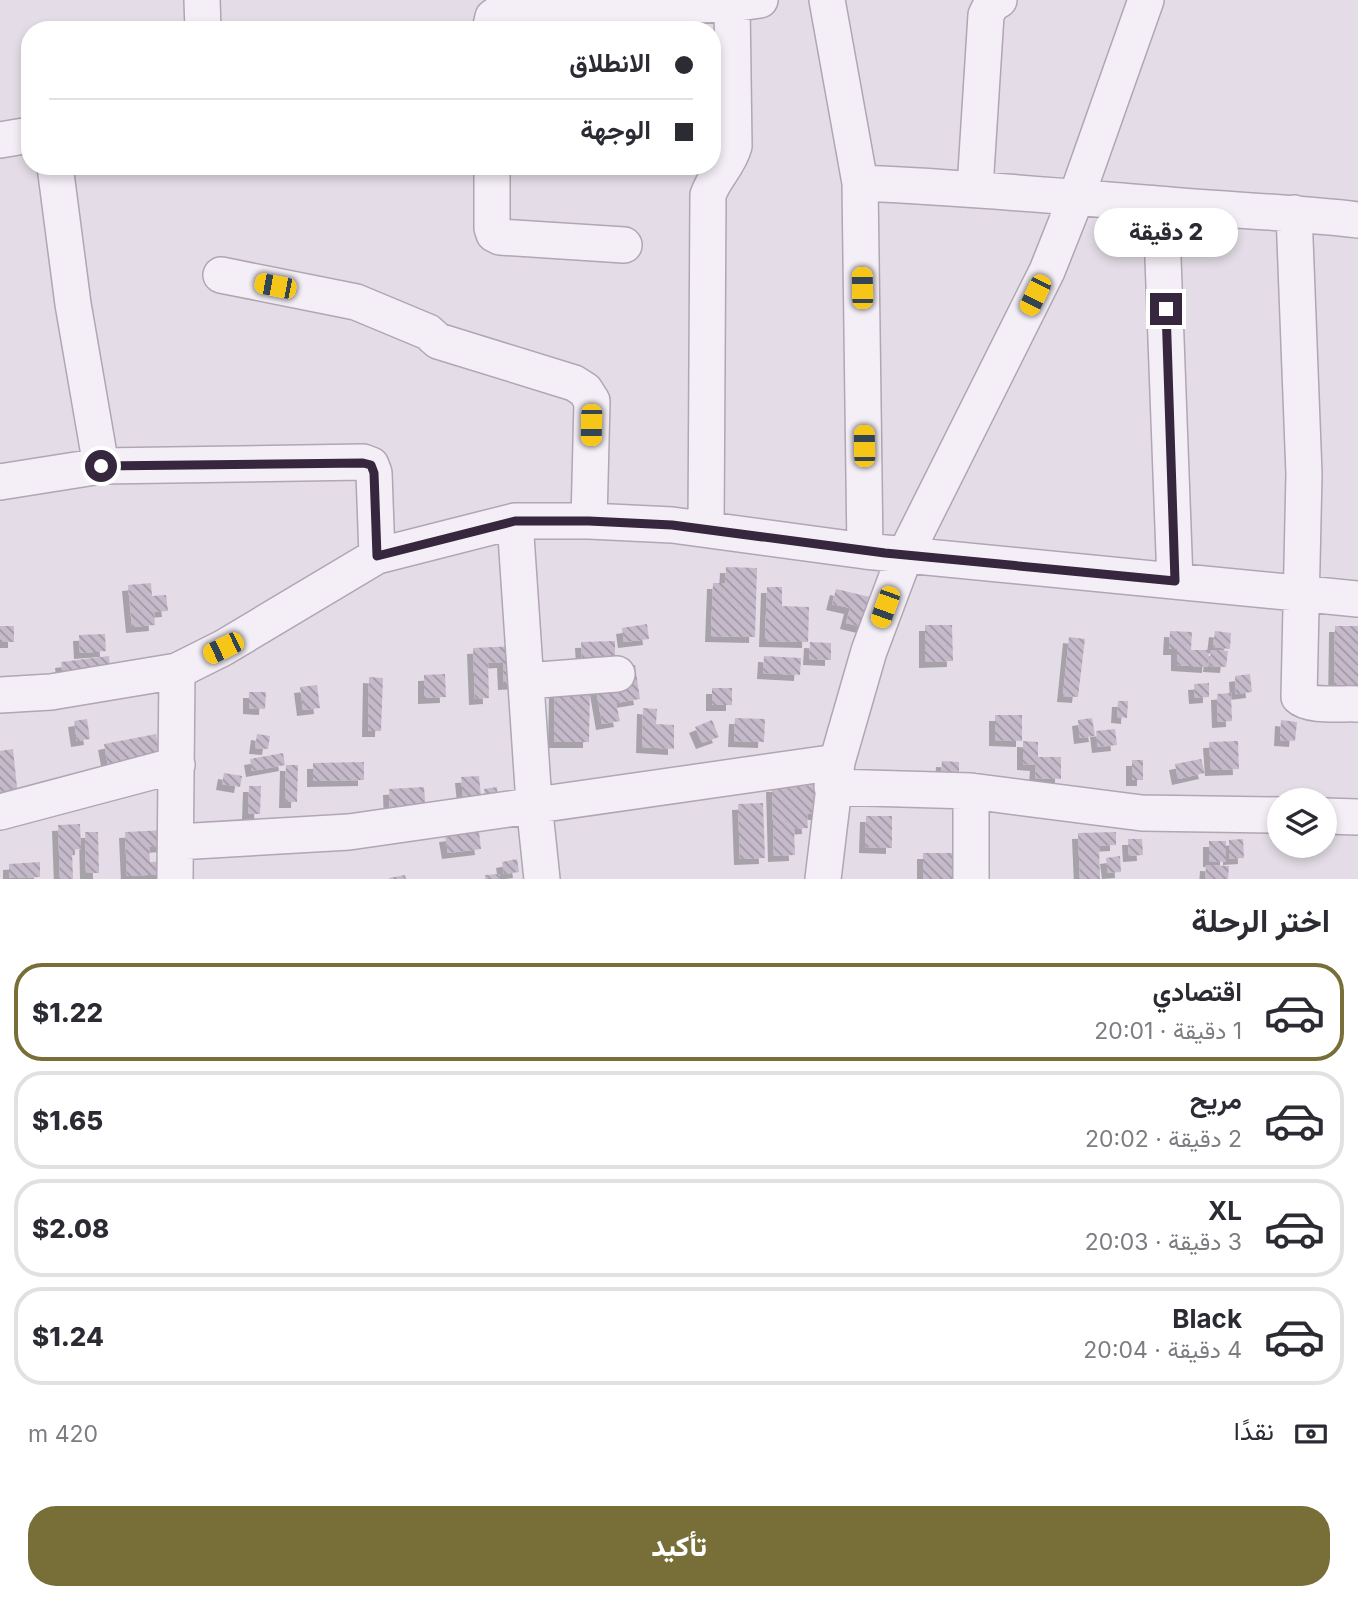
<!DOCTYPE html>
<html lang="ar">
<head>
<meta charset="utf-8">
<style>
	:root { --surface:#fff; --page:#f2f2f3; --text:#2b2b33; --muted:#7c7c81; --line:#e1e1e2; --accent:#776f37 }
	body { margin:0; font-family:Inter,Vazirmatn,sans-serif; background:var(--page); color:var(--text); direction:rtl; height:100vh; display:flex; flex-direction:column; font-size:26px; white-space:nowrap }
	* { box-sizing:border-box; margin:0 }
	p { font-size:23px; color:var(--muted) }
	.icon { flex:none; width:38px; height:38px; fill:none; stroke:currentColor; stroke-width:2; stroke-linecap:round; stroke-linejoin:round }
	.map { position:relative; height:879px; overflow:hidden; direction:ltr }
	.panel { display:flex; flex-direction:column; background:var(--surface); flex:1 }
	.panel>* { flex:none }
	.banner { position:absolute; left:21px; top:21px; width:700px; height:154px; border-radius:28px; box-shadow:0 4px 10px #0003; direction:rtl; display:grid; align-content:center; height:154px; padding:0 28px; background:var(--surface) }
	.tools { position:absolute; left:1267px; top:788px; display:grid; gap:14px }
	.tools a { display:grid; place-items:center; width:70px; height:70px; border-radius:50%; background:var(--surface); box-shadow:0 4px 10px #0003; font-size:35px }
	.end { position:absolute; width:32px; height:32px; margin:-16px; border:9px solid #36263e; background:#fff; box-shadow:0 0 0 4px #fff }
	.from { border-radius:50% }
	.bubble { position:absolute; height:49px; border-radius:24px; background:var(--surface); box-shadow:0 4px 10px #0003; font-size:23px; font-weight:800; line-height:49px; text-align:center; direction:rtl }
	.car { position:absolute; width:21px; height:42px; margin:-21px -10px; border-radius:9px; box-shadow:0 0 5px 2px #0007; background:linear-gradient(#f5c518 24%,#345 0 40%,#f5c518 0 76%,#345 0 86%,#f5c518 0) }
	.banner b { display:flex; align-items:center; gap:24px; height:66px; font-size:26px }
	.banner b+b { border-top:2px solid var(--line) }
	.banner i { width:18px; height:18px; background:var(--text) }
	ul { padding:0; list-style:none }
	li { display:flex; align-items:center; gap:21px; height:98px; margin:0 14px 10px; padding:0 14px; border:4px solid var(--line); border-radius:28px }
	li div { flex:1 }
	li b { display:block; font-size:26px }
	li em { font-style:normal; font-weight:800 }
	li.active { border-color:var(--accent) }
	li>.icon { width:63px; height:63px; stroke-width:1.5 }
	h2 { padding:0 28px; font-size:32px; line-height:84px }
	.pay { display:flex; align-items:center; gap:18px; height:77px; padding:0 28px; font-size:26px }
	.pay p { margin-inline-start:auto }
	.primary-button { display:flex; gap:14px; margin-top:auto; padding:14px 28px }
	.primary-button a { flex:1; height:80px; border-radius:28px; background:var(--accent); color:#fff; font-size:28px; font-weight:800; line-height:80px; text-align:center }
	.map>svg:first-child { display:block }
	.building { fill:url(#building-back-hatch); filter:url(#shadow) }
	.lines { fill:none; stroke-linecap:round; stroke-linejoin:round }
	.minor-casing { stroke:#b0a6b4; stroke-width:38 }
	.minor { stroke:#f4eff6; stroke-width:35 }
	.route { stroke:#36263e; stroke-width:9 }
</style>
</head>
<body>
<div class="map">
<svg width="1358" height="879" viewBox="0 0 1358 879">
	<defs>
		<pattern id="building-back-hatch" width="6" height="6" patternUnits="userSpaceOnUse" patternTransform="scale(1.75)"><rect width="6" height="6" fill="#c5baca"/><path d="M-1 5l2 2M0 0l6 6M5-1l2 2" fill="none" stroke="#a197a5"/></pattern>
		<filter id="shadow"><feDropShadow dx="-6" dy="6" stdDeviation="0" flood-color="#0004"/></filter>
	</defs>
	<rect width="100%" height="100%" fill="#e4dde7"/>
	<path class="building" d="M 726,567 L 757,568 L 755,637 L 711,636 L 713,583 L 725,583 Z
		M 151,583 L 152,596 L 166,595 L 168,611 L 154,612 L 155,625 L 132,627 L 128,585 Z
		M 767,587 L 782,587 L 782,606 L 809,607 L 808,642 L 765,641 Z
		M 836,589 L 870,597 L 863,627 L 846,623 L 850,608 L 832,604 Z
		M 647,624 L 649,639 L 624,642 L 622,628 Z
		M 925,625 L 952,625 L 953,661 L 925,662 Z
		M 0,626 L 14,626 L 14,642 L 0,642 Z
		M 1335,626 L 1358,626 L 1358,702 L 1334,701 Z
		M 1170,631 L 1192,632 L 1191,650 L 1209,650 L 1208,667 L 1177,665 L 1177,649 L 1169,649 Z
		M 1215,631 L 1231,633 L 1230,649 L 1213,647 Z
		M 105,634 L 106,651 L 80,653 L 79,635 Z
		M 1069,637 L 1085,639 L 1078,697 L 1063,696 Z
		M 615,641 L 615,658 L 582,659 L 581,642 Z
		M 810,642 L 831,643 L 831,660 L 809,659 Z
		M 519,646 L 521,683 L 504,684 L 503,662 L 488,663 L 489,698 L 475,699 L 473,648 Z
		M 1211,650 L 1228,651 L 1226,667 L 1209,666 Z
		M 109,656 L 111,676 L 65,692 L 61,662 Z
		M 764,656 L 801,658 L 800,675 L 763,673 Z
		M 635,665 L 640,699 L 616,703 L 620,721 L 602,724 L 596,689 L 621,667 Z
		M 445,674 L 446,697 L 424,698 L 424,675 Z
		M 1250,674 L 1252,692 L 1236,694 L 1235,676 Z
		M 369,677 L 383,678 L 381,731 L 368,731 Z
		M 1209,683 L 1209,697 L 1195,698 L 1194,684 Z
		M 317,685 L 320,708 L 303,710 L 300,687 Z
		M 555,687 L 590,688 L 589,742 L 554,742 Z
		M 712,688 L 732,688 L 732,705 L 712,705 Z
		M 249,692 L 266,692 L 265,709 L 249,708 Z
		M 1231,693 L 1232,721 L 1218,722 L 1217,694 Z
		M 1118,701 L 1128,701 L 1127,718 L 1117,717 Z
		M 643,708 L 657,709 L 656,724 L 674,725 L 674,749 L 642,747 Z
		M 995,715 L 1022,715 L 1022,741 L 995,740 Z
		M 735,718 L 765,719 L 764,742 L 734,741 Z
		M 1092,718 L 1095,736 L 1080,738 L 1078,720 Z
		M 87,719 L 90,739 L 77,741 L 74,721 Z
		M 712,720 L 719,737 L 702,743 L 695,727 Z
		M 1281,720 L 1297,722 L 1295,741 L 1280,740 Z
		M 1115,729 L 1117,745 L 1098,747 L 1096,731 Z
		M 156,734 L 163,771 L 111,781 L 104,744 Z
		M 257,734 L 270,736 L 268,749 L 255,748 Z
		M 1023,741 L 1038,742 L 1038,757 L 1061,757 L 1061,779 L 1035,778 L 1036,765 L 1023,764 Z
		M 1238,741 L 1239,769 L 1211,770 L 1209,742 Z
		M 13,749 L 18,797 L 0,802 L 0,751 Z
		M 283,753 L 285,765 L 252,771 L 250,759 Z
		M 1201,759 L 1205,773 L 1178,779 L 1175,764 Z
		M 1132,760 L 1143,760 L 1143,780 L 1132,780 Z
		M 942,761 L 959,762 L 959,775 L 941,774 Z
		M 364,762 L 364,780 L 313,781 L 313,763 Z
		M 286,765 L 298,765 L 297,802 L 285,802 Z
		M 224,773 L 242,776 L 240,787 L 222,784 Z
		M 479,776 L 482,806 L 464,807 L 461,777 Z
		M 819,785 L 820,814 L 807,814 L 808,828 L 794,829 L 795,855 L 774,856 L 772,786 Z
		M 249,786 L 261,786 L 260,814 L 248,814 Z
		M 424,787 L 426,814 L 390,816 L 389,789 Z
		M 497,787 L 498,803 L 486,805 L 484,789 Z
		M 763,803 L 765,858 L 740,859 L 738,804 Z
		M 866,816 L 892,816 L 892,848 L 865,847 Z
		M 80,824 L 81,849 L 72,850 L 73,879 L 60,879 L 58,825 Z
		M 167,830 L 168,846 L 149,847 L 150,862 L 167,861 L 167,874 L 127,876 L 125,832 Z
		M 85,832 L 98,832 L 99,873 L 86,873 Z
		M 479,832 L 481,849 L 448,853 L 445,836 Z
		M 1116,832 L 1116,845 L 1099,846 L 1100,879 L 1080,879 L 1078,833 Z
		M 1128,839 L 1142,839 L 1143,855 L 1129,856 Z
		M 1243,839 L 1244,858 L 1229,859 L 1229,840 Z
		M 1209,841 L 1226,841 L 1226,862 L 1209,861 Z
		M 923,853 L 955,853 L 956,879 L 923,879 Z
		M 1120,856 L 1121,872 L 1108,873 L 1106,858 Z
		M 517,859 L 519,872 L 504,874 L 502,862 Z
		M 40,862 L 40,877 L 9,878 L 9,864 Z
		M 1206,865 L 1229,866 L 1228,879 L 1205,879 Z
		M 499,874 L 500,879 L 485,879 L 485,875 Z
		M 405,875 L 406,879 L 389,879 L 389,878 Z"/>
	<g class="lines">
		<g class="minor-casing">
			<path id="minor" d="M 202,0 L 203,30
				M 827,0 L 860,183 L 865,551 L 1358,599
				M 490,30 L 493,17 L 503,10 L 732,4 L 760,0
				M 0,140 L 30,135
				M 55,166 L 73,304 L 101,466
				M 492,166 L 492,228 L 494,234 L 500,237 L 624,245
				M 860,183 C 960,187 1058,196 1157,204 C 1224,210 1291,212 1358,220
				M 975,188 L 986,15 L 991,5 L 999,0
				M 1161,205 L 1175,581
				M 1294,213 L 1304,474 L 1299,697 C 1309,707 1343,703 1358,704
				M 221,275 L 356,302 L 428,332 L 438,341 L 574,383 L 585,390 L 592,401 L 589,521
				M 0,482 L 101,466 L 363,462 L 371,465 L 374,473 L 377,556
				M 515,521 L 534,803 L 542,879
				M 706,529 L 708,195 C 714,177 729,165 734,146 L 732,4
				M 526,681 L 617,674
				M 0,695 L 51,692 L 177,671 L 223,648 L 377,556 L 515,521 L 589,521 L 672,525 L 865,551
				M 832,787 L 971,791 L 1142,813 L 1279,815
				M 0,812 L 177,765
				M 1325,816 L 1358,817
				M 177,842 L 349,832 L 837,762
				M 175,879 L 177,671
				M 823,879 L 837,762 L 869,651 L 905,555 L 1047,271 L 1076,198 L 1146,0
				M 971,879 L 971,791"/>
		</g>
		<use href="#minor" class="minor"/>
	</g>
	<g class="lines">
		<path class="route" d="M 101,466 L 363,463 L 371,465 L 374,473 L 377,556 L 515,521 L 589,521 L 672,525 L 885,553 L 1175,581 L 1166,309"/>
	</g>
</svg>
<div class="tools">
<a><svg class="icon" aria-label="layers" viewBox="0 0 24 24"><path d="M12 4l9 5-9 5-9-5zM3 14l9 5 9-5"/></svg></a>
</div>
<i class="end from" style="left:101px;top:466px"></i>
<i class="end" style="left:1166px;top:309px"></i>
<div class="bubble" style="left:1094px;top:208px;width:144px">2 دقيقة</div>
<i class="car" style="left:275px;top:286px;rotate:281deg"></i>
<i class="car" style="left:862px;top:288px;rotate:359deg"></i>
<i class="car" style="left:1035px;top:295px;rotate:206deg"></i>
<i class="car" style="left:591px;top:425px;rotate:181deg"></i>
<i class="car" style="left:864px;top:446px;rotate:359deg"></i>
<i class="car" style="left:885px;top:607px;rotate:200deg"></i>
<i class="car" style="left:223px;top:648px;rotate:244deg"></i>
<div class="banner">
<b><i class="from"></i>الانطلاق</b>
<b><i></i>الوجهة</b>
</div>
</div>
<section class="panel">
<h2>اختر الرحلة</h2>
<ul>
<li class="active"><svg class="icon" aria-label="car" viewBox="0 0 24 24"><path d="M5 17H2v-5l4-1 3-4h7l3 4 3 1v5h-3M9 17h6M6 11h13"/><circle cx="7" cy="17" r="2"/><circle cx="17" cy="17" r="2"/></svg><div><b>اقتصادي</b><p>1 دقيقة · 20:01</p></div><em>$1.22</em></li>
<li><svg class="icon" aria-label="car" viewBox="0 0 24 24"><path d="M5 17H2v-5l4-1 3-4h7l3 4 3 1v5h-3M9 17h6M6 11h13"/><circle cx="7" cy="17" r="2"/><circle cx="17" cy="17" r="2"/></svg><div><b>مريح</b><p>2 دقيقة · 20:02</p></div><em>$1.65</em></li>
<li><svg class="icon" aria-label="car" viewBox="0 0 24 24"><path d="M5 17H2v-5l4-1 3-4h7l3 4 3 1v5h-3M9 17h6M6 11h13"/><circle cx="7" cy="17" r="2"/><circle cx="17" cy="17" r="2"/></svg><div><b>XL</b><p>3 دقيقة · 20:03</p></div><em>$2.08</em></li>
<li><svg class="icon" aria-label="car" viewBox="0 0 24 24"><path d="M5 17H2v-5l4-1 3-4h7l3 4 3 1v5h-3M9 17h6M6 11h13"/><circle cx="7" cy="17" r="2"/><circle cx="17" cy="17" r="2"/></svg><div><b>Black</b><p>4 دقيقة · 20:04</p></div><em>$1.24</em></li>
</ul>
<div class="pay"><svg class="icon" aria-label="cash" viewBox="0 0 24 24"><path d="M3 7h18v10H3z"/><circle cx="12" cy="12" r="2"/></svg>نقدًا<p>420 m</p></div>
<div class="primary-button"><a>تأكيد</a></div>
</section>
</body>
</html>
